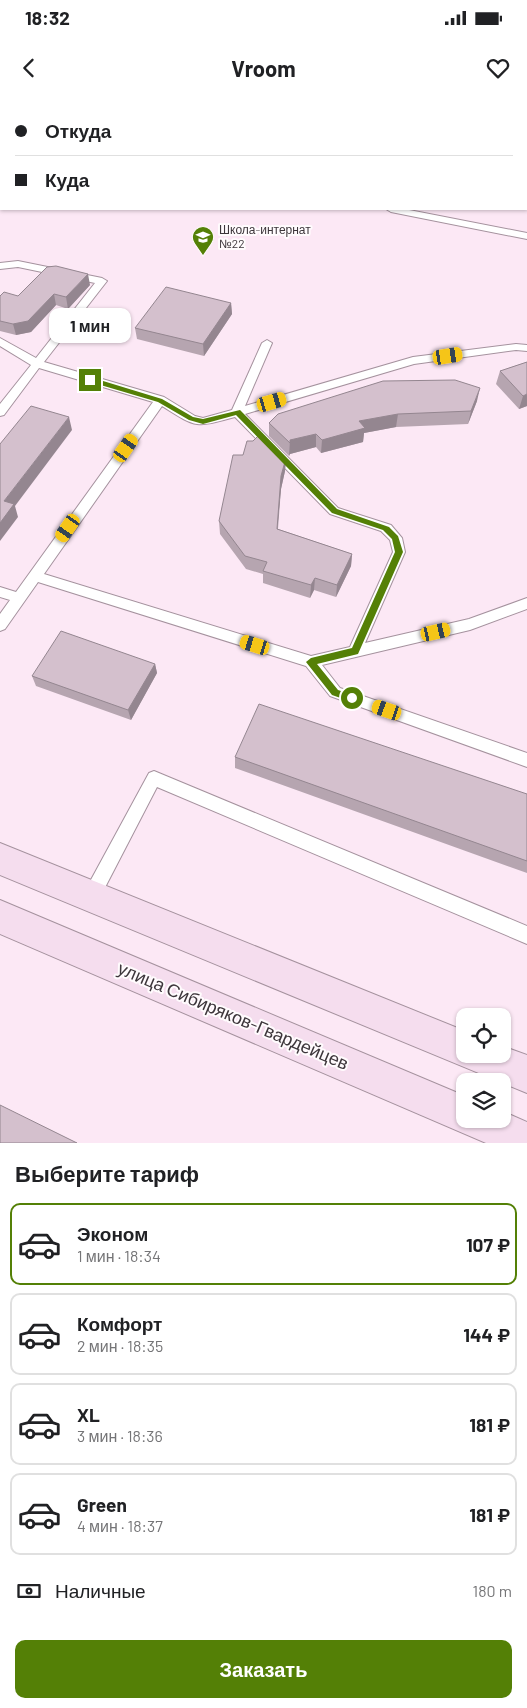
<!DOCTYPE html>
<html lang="ru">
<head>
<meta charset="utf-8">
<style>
	:root { --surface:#fff; --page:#f6f6f6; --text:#202124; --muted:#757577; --line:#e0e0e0; --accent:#548006 }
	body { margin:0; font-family:Barlow,sans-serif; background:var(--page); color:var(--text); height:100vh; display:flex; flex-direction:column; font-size:19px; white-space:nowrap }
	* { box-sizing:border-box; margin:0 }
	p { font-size:16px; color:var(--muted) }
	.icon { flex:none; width:28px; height:28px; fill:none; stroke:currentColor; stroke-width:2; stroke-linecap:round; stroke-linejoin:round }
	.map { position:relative; height:1043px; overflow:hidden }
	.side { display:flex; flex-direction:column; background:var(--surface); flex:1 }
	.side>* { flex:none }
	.banner { position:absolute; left:0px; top:0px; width:528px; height:110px; box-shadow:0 1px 4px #0004; display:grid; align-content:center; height:110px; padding:0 15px; background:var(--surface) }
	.tools { position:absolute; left:456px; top:908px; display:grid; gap:10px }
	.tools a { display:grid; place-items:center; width:55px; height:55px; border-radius:10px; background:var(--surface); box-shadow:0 1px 4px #0004; font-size:25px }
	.end { position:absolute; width:22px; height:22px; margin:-11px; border:6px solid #548006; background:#fff; box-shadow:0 0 0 2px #fff }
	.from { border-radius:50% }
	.bubble { position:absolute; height:35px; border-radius:10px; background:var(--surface); box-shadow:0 1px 4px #0004; font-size:16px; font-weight:700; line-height:35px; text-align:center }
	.car { position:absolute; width:15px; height:30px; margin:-15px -8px; border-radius:6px; box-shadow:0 0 4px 1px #0007; background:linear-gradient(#f5c518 24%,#345 0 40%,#f5c518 0 76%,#345 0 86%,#f5c518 0) }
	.banner b { display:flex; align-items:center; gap:18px; height:48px; font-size:19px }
	.banner b+b { border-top:1px solid var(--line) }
	.banner i { width:12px; height:12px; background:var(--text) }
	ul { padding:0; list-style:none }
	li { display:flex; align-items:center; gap:15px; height:82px; margin:0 10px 8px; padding:0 5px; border:2px solid var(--line); border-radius:10px }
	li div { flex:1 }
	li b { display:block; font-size:19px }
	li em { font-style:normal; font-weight:700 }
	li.current { border-color:var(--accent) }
	li>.icon { width:45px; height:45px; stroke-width:1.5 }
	h2 { padding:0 15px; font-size:22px; line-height:60px }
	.pay { display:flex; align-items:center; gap:12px; height:55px; padding:0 15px; font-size:19px }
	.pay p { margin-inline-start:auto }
	.button { display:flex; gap:10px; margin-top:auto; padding:10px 15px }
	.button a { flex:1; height:58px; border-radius:10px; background:var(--accent); color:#fff; font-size:20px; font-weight:700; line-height:58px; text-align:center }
	.status { display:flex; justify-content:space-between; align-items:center; height:35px; padding:0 25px; background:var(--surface); direction:ltr }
	.status svg { height:14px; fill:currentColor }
	header { display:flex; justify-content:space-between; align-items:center; height:65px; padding:0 15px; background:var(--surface); font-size:22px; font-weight:700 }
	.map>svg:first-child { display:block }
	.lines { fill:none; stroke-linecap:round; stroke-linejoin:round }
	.lane-casing { stroke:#a5929e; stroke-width:2 }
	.secondary-casing { stroke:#a5929e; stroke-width:2 }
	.lane { fill:#fff; fill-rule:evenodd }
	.secondary { fill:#f5ddee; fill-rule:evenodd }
	.wall { fill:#b6a5b0 }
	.shaded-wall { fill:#948690 }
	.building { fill:#d4c0cd; stroke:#948690 }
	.route { fill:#548006 }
	.labels { text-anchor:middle; stroke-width:4; stroke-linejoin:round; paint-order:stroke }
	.far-poi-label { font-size:12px; fill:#3d363b; stroke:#fffbfd; text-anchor:start }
	.near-street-label { font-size:18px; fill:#3d363b; stroke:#fffbfd }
</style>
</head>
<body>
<div class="status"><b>18:32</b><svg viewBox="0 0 49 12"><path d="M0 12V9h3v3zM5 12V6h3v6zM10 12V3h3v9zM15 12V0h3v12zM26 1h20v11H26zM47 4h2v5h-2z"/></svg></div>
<header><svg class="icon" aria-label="back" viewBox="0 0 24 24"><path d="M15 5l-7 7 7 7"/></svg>Vroom<svg class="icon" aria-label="heart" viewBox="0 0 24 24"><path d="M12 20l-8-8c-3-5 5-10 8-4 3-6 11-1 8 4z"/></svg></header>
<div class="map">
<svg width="527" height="1043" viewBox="0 0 527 1043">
	<rect width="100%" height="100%" fill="#fce8f5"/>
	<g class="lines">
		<g class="lane-casing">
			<path id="lane" d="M 119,0 L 132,0 L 133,1 L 120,1 Z
				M 526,93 L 527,93 L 527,99 L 526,99 Z
				M 386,109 L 404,109 L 527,133 L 527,139 L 391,112 Z
				M 18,161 L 102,178 L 107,181 L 44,262 L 164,297 L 195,316 L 203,318 L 232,310 L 262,243 L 267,240 L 272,243 L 245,306 L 413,257 L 516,244 L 527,245 L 527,251 L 516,250 L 414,264 L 245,314 L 338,408 L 391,425 L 402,438 L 405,452 L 365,543 L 469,519 L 527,498 L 527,509 L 470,530 L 322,565 L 340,588 L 527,653 L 527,667 L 330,596 L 306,566 L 38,482 L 5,529 L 0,531 L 0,514 L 10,500 L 0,497 L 0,487 L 16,492 L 153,302 L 39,268 L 4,315 L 0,316 L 0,304 L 31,265 L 0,246 L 0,238 L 36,258 L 95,183 L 18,167 L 0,169 L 0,163 ZM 162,306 C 197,328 195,328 235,317 L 330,414 L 381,431 L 390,440 L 393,452 L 350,547 L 311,556 L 44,474 Z
				M 154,671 L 527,826 L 527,844 L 157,687 L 98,801 L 92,803 L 86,801 L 84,795 L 86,789 L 149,673 Z"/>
		</g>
		<g class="secondary-casing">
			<path id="secondary" d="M 2,0 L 19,0 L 1,2 Z
				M 0,743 L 465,931 L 465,954 L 502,954 L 502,946 L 527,955 L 527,993 L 0,775 Z
				M 0,800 L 465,996 L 465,1019 L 502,1019 L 502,1011 L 527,1022 L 527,1043 L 486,1043 L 0,834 Z"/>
		</g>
		<use href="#lane" class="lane"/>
		<use href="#secondary" class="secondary"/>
	</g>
	<path class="wall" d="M 162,0 L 178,0 L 177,1 L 169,1 Z
		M 279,0 L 309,0 L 308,1 L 286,1 Z
		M 1,47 L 1,89 L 0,89 L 0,48 Z
		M 90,185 L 68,209 L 56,205 L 31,232 L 16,235 L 0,231 L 0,196 L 18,196 Z
		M 231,203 L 232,214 L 204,256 L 137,239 L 135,228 Z
		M 527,262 L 527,306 L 519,309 L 496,284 L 500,271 Z
		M 477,301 L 468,324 L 396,327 L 364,333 L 363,342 L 321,353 L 316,347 L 290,354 L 289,356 L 269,336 L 269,323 Z
		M 286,358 L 285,371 L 281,389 L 278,429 L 352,454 L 351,466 L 336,497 L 314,490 L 310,498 L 263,483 L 263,474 L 246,469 L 220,434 L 219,421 Z
		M 155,564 L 157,573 L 131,620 L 36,586 L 32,576 Z
		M 235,657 L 527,694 L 527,773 L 235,668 Z"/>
	<path class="shaded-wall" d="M 106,0 L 118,0 L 118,1 L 105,1 Z
		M 88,174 L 90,185 L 68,209 L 66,197 Z
		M 54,194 L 56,205 L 31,232 L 16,235 L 13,224 Z
		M 231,203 L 232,214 L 204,256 L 203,244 Z
		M 480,288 L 477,301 L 468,324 L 471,311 Z
		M 527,294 L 527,306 L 519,309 L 523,296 Z
		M 398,314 L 396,327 L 364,333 L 363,342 L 321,353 L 322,340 L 359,321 Z
		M 69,317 L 72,330 L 15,406 L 18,417 L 0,441 L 0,423 L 4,401 Z
		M 316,334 L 316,347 L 290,354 L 289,356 L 290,340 Z
		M 286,358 L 285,371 L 281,389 L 276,442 L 277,429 L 281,376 Z
		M 352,454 L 351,466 L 336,497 L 337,485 Z
		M 315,478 L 314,490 L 310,498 L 311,485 Z
		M 155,564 L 157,573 L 131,620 L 128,610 Z"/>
	<path class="building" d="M 39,0 L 106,0 L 105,1 L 37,1 Z
		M 430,0 L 472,0 L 471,1 L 430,1 Z
		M 1,47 L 1,77 L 0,77 L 0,48 Z
		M 56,166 L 88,174 L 66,197 L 54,194 L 28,221 L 13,224 L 0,221 L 0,196 L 4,192 L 18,196 L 47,167 Z
		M 166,187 L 231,203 L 203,244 L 135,228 Z
		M 527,262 L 527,294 L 523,296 L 500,271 Z
		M 455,280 L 480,288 L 471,311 L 398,314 L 359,321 L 365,328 L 322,340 L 316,334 L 290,340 L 290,343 L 269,323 L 278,314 L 383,281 Z
		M 31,306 L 69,317 L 4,401 L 14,404 L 0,423 L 0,344 Z
		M 261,333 L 286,358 L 281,376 L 277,429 L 352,454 L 337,485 L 315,478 L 311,485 L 263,471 L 267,462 L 245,456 L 219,421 L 233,355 L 243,355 L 247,341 L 253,341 Z
		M 61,531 L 155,564 L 128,610 L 32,576 Z
		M 259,604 L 527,694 L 527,761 L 235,657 Z
		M 0,1005 L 77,1043 L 0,1043 Z"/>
	<path class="route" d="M 90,277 L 162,299 L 193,317 L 203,319 L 240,310 L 337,409 L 389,427 L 398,436 L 403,452 L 358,554 L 317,564 L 338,590 L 356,596 L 356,601 L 352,602 L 332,595 L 306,562 L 311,558 L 352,548 L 395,452 L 392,439 L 383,430 L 332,413 L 236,315 L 203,324 L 189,320 L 158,302 L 87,281 Z"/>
	<defs>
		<g id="school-pin" transform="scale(1.125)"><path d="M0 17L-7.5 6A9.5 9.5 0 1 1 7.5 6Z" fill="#548006" stroke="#fffbfd"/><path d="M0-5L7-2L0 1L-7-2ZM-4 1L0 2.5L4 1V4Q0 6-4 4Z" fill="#fff"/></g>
	</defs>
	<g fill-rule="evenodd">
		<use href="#school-pin" x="203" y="137"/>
	</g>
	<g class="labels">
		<g class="far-poi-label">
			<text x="219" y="134">Школа-интернат<tspan x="219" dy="14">№22</tspan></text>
		</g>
		<g class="near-street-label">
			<text transform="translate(233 916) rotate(23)" y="6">улица Сибиряков-Гвардейцев</text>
		</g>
	</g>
</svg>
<div class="tools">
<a><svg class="icon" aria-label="locate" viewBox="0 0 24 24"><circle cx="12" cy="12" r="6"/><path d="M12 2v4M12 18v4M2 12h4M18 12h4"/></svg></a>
<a><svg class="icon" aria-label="layers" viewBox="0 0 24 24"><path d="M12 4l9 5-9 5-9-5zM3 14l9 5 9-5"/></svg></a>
</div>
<i class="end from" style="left:352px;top:598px"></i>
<i class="end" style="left:90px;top:280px"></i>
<div class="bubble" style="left:49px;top:208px;width:82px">1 мин</div>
<i class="car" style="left:448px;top:256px;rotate:81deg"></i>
<i class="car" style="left:272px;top:302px;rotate:74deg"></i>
<i class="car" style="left:126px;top:348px;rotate:35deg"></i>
<i class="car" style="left:68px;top:428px;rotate:215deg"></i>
<i class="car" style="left:436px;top:532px;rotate:77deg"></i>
<i class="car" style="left:255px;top:545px;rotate:287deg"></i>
<i class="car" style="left:387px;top:610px;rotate:289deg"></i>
<div class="banner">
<b><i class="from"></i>Откуда</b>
<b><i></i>Куда</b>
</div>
</div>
<section class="side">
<h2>Выберите тариф</h2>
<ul>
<li class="current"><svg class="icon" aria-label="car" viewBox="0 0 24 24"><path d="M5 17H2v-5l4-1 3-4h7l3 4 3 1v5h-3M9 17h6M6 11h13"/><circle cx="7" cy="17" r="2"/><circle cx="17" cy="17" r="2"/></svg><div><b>Эконом</b><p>1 мин · 18:34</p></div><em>107 ₽</em></li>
<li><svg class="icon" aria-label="car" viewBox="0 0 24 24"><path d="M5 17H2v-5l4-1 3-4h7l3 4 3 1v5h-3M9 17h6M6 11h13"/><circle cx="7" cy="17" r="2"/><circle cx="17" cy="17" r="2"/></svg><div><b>Комфорт</b><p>2 мин · 18:35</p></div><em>144 ₽</em></li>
<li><svg class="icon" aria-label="car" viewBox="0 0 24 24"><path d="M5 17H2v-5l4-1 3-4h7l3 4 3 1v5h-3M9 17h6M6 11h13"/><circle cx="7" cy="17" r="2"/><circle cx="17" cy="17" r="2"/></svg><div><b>XL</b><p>3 мин · 18:36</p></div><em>181 ₽</em></li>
<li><svg class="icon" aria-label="car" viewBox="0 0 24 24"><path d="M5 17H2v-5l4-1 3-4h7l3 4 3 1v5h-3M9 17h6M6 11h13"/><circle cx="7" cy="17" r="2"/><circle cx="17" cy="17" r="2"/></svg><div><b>Green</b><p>4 мин · 18:37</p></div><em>181 ₽</em></li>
</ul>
<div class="pay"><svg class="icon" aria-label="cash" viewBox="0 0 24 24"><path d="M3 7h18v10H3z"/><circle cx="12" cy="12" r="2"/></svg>Наличные<p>180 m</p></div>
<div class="button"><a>Заказать</a></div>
</section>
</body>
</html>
